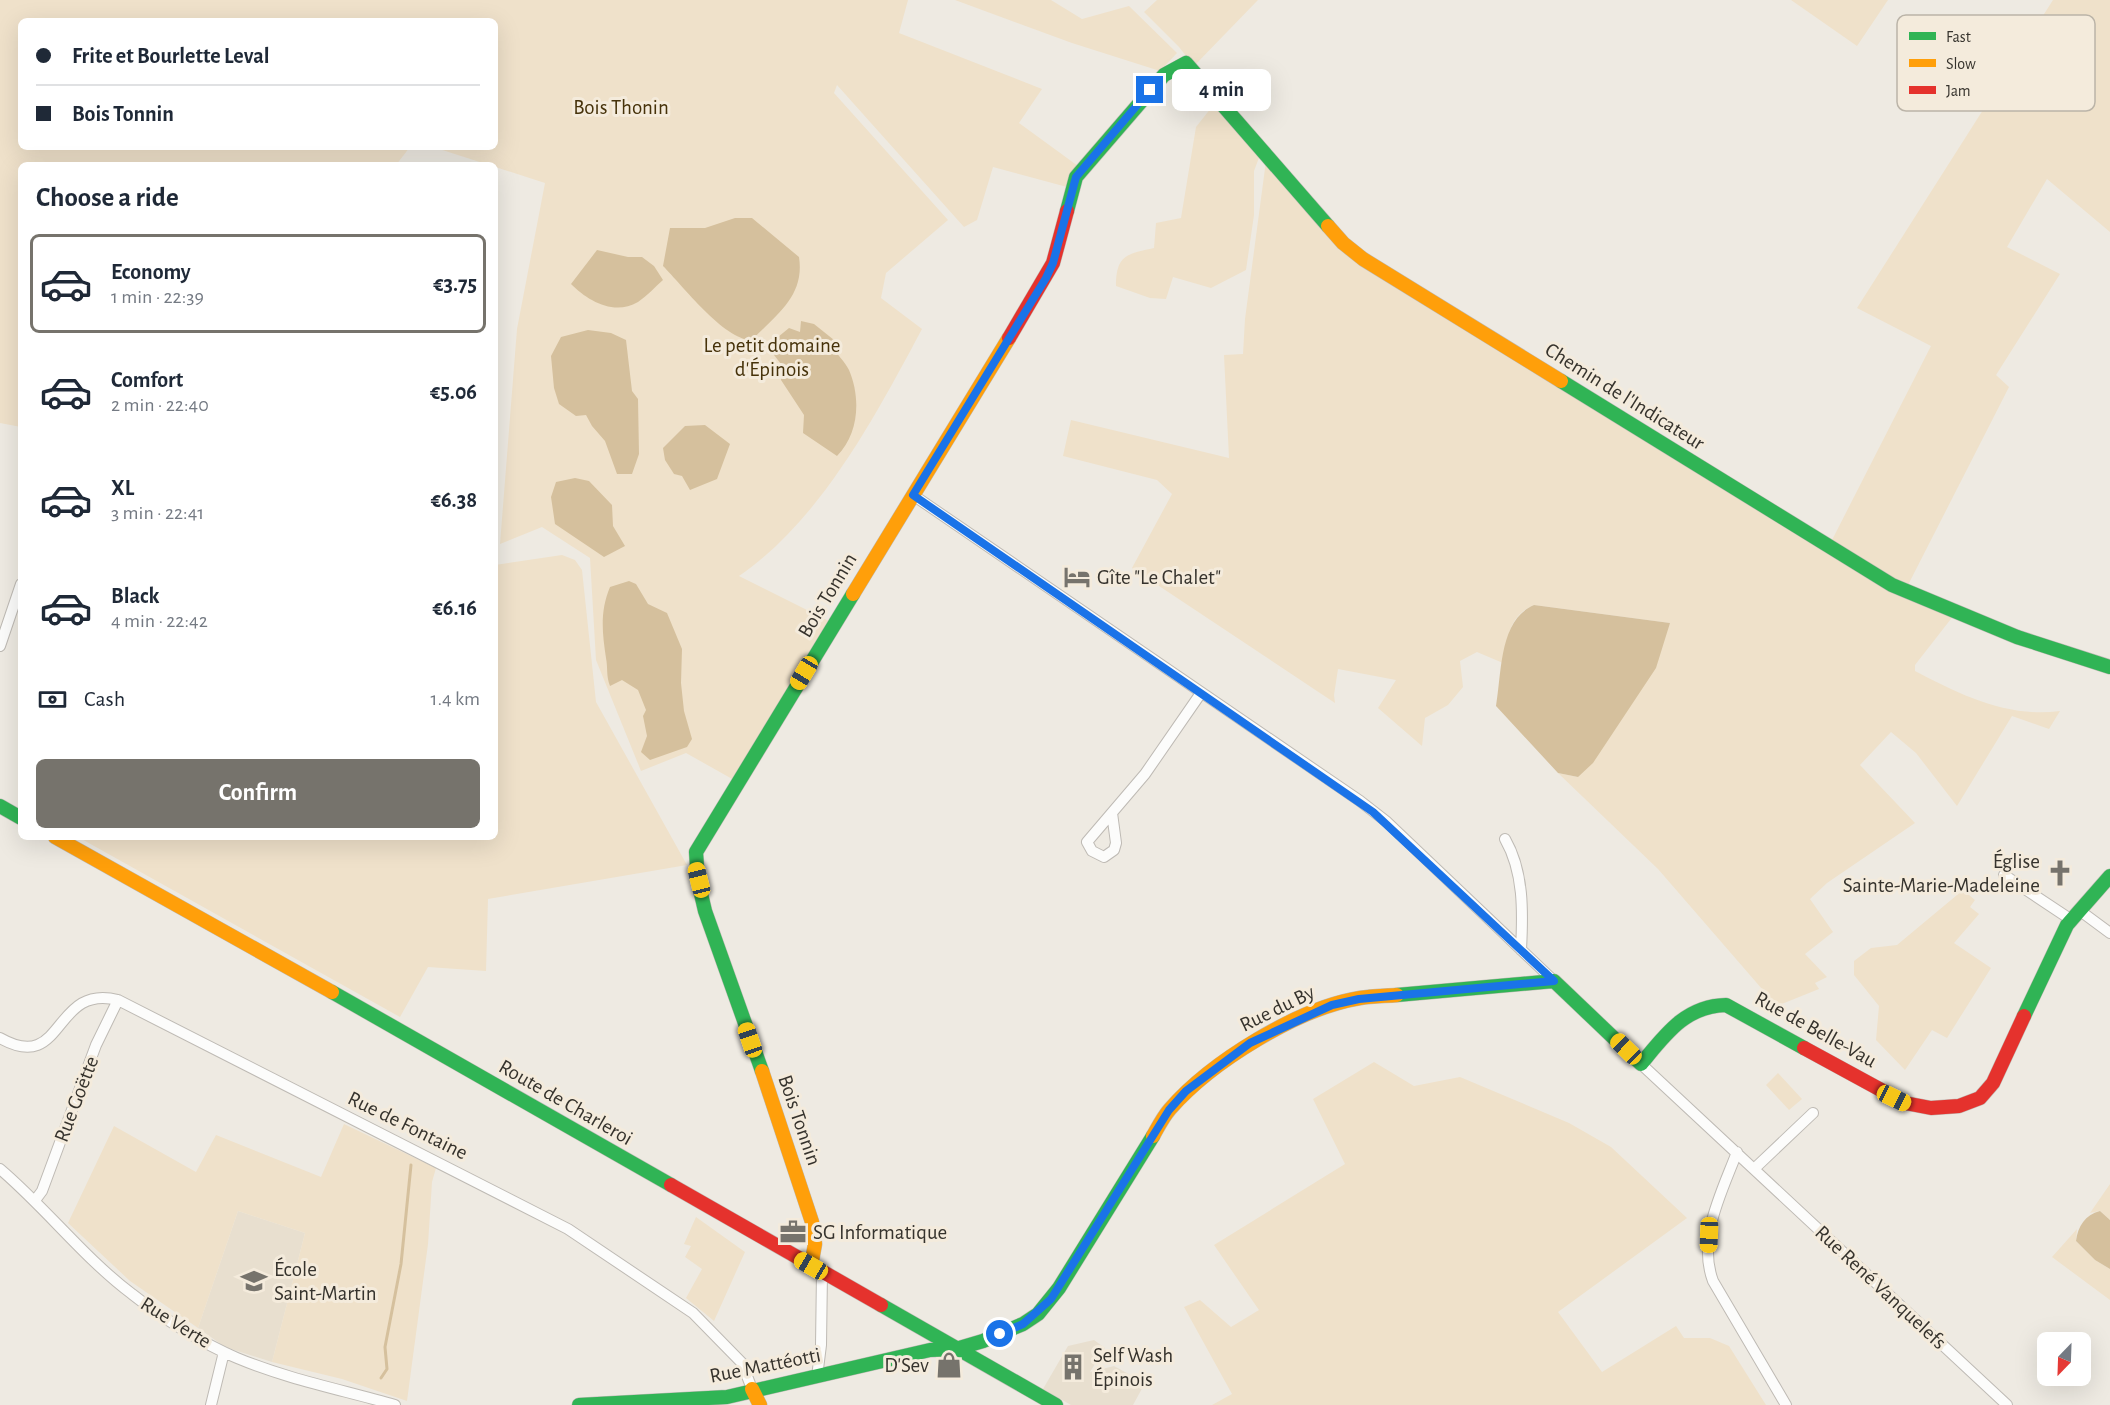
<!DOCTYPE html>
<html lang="en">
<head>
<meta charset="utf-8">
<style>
	:root { --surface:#fff; --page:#f6f6f7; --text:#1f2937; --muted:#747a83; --line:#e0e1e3; --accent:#76736c }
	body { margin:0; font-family:"Alegreya Sans",sans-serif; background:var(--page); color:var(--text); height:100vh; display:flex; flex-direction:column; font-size:22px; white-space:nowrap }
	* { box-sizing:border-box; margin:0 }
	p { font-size:20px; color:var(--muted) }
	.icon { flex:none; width:33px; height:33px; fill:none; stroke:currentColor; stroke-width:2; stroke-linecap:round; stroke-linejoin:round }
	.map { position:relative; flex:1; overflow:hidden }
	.sheet { position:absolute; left:18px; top:162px; width:480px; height:678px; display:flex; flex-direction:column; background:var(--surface); border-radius:9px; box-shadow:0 6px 24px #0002 }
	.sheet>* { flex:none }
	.top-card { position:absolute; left:18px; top:18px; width:480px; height:132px; border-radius:9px; box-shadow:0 6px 24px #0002; display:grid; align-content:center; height:132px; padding:0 18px; background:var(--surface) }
	.needle { width:39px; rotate:203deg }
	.fabs { position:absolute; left:2037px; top:1332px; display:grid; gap:12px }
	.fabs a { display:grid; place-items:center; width:54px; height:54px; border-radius:9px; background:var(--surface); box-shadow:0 6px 24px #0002; font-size:30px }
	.end { position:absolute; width:27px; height:27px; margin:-14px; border:8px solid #1a73e8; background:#fff; box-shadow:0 0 0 3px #fff }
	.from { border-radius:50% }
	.bubble { position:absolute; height:42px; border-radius:9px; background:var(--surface); box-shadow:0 6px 24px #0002; font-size:20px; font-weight:700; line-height:42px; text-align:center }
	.car { position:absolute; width:18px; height:36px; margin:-18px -9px; border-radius:8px; box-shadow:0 0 4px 2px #0007; background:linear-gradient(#f5c518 24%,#345 0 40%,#f5c518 0 76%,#345 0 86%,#f5c518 0) }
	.top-card b { display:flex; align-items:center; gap:21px; height:57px; font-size:22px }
	.top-card b+b { border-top:2px solid var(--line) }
	.top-card i { width:15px; height:15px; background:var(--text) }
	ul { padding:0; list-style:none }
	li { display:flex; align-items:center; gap:18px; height:99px; margin:0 12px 9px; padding:0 6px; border:3px solid transparent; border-radius:9px }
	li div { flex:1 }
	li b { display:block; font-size:22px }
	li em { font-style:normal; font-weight:700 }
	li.active { border-color:var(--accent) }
	li>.icon { width:54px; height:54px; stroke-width:1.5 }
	h2 { padding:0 18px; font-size:27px; line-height:72px }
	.pay { display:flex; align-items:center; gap:15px; height:66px; padding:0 18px; font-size:22px }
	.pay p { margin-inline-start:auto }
	.cta { display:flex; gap:12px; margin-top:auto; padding:12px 18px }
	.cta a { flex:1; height:69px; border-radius:9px; background:var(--accent); color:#fff; font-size:24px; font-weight:700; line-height:69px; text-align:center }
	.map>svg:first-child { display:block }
	.built { fill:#e8dfcf }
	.green { fill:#efe1ca }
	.water { fill:#d5c09d }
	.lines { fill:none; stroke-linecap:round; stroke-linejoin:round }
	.stream { stroke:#d5c09d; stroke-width:3 }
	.street-casing { stroke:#bebab4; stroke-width:12 }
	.fast-casing { stroke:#bebab4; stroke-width:15 }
	.slow-casing { stroke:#bebab4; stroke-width:15 }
	.jam-casing { stroke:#bebab4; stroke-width:15 }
	.street { stroke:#fcfcfb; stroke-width:10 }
	.fast { stroke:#30b455; stroke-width:14 }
	.slow { stroke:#ff9f0a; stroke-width:14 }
	.jam { stroke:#e5322d; stroke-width:14 }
	.route { stroke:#1a73e8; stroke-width:8 }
	.labels { text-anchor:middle; stroke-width:6; stroke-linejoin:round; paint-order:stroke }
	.park-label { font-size:21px; fill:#46320a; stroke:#f4ebdc }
	.street-label { font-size:21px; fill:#36332d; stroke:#f4ebdc }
	.poi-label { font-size:21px; fill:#36332d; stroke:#f4ebdc; text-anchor:start }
	.key { fill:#f4ebdc; stroke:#bbb4a8; stroke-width:1.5 }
	.key-label { font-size:16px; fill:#36332d }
</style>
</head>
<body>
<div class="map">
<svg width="2110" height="1405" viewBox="0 0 2110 1405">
	<rect width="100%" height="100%" fill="#eeeae2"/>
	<path class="built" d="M 238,1211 L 305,1233 L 272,1362 L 225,1347 L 198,1328 Z
		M 1094,1340 L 1105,1348 L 1090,1372 L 1114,1366 L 1145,1383 L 1133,1405 L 1071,1405 L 1043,1389 L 1068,1346 Z"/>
	<path class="green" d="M 0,0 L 908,0 L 899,33 L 1042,89 L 1019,123 L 1078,166 L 1067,187 L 993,167 L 977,220 L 964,227 L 837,85 L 834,93 L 948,220 L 886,273 L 881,298 L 922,329 C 876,415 821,520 739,576 L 831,622 L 734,780 L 686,753 L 641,771 L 596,660 L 590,558 L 542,527 L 500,544 L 517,329 L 545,183 L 433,147 L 495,147 L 495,21 L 21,21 L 21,147 L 410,147 L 396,165 L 21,165 L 21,427 L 0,423 Z
		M 955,0 L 1051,0 L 1082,19 L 1129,6 L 1177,53 L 1160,71 L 1072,43 Z
		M 1157,0 L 1258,0 L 1194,66 L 1179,47 L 1144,12 Z
		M 1791,0 L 1888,0 L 1857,46 Z
		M 2053,0 L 2110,0 L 2110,232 L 2047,179 L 2007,247 L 2060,274 L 1996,375 L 2009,387 L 1906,589 L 1830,544 L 1931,346 L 1857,308 Z
		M 1215,103 L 1260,155 L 1254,171 L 1254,215 L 1246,270 L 1211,288 L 1173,277 L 1166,299 L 1150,298 L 1116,286 C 1116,255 1127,254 1154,248 L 1156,223 L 1181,218 L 1196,127 Z
		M 1266,161 L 1333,236 L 1954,615 L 1915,665 L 1915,671 C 1961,695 2007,718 2060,711 L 2049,729 L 2012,716 L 1957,806 L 1916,753 L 1891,732 L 1860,765 L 1915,823 L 1827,883 L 1810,899 L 1833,932 L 1805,954 L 1827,977 L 1815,983 L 1819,989 L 1772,1008 L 1762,989 L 1658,869 L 1558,773 L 1578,777 L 1670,623 L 1534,605 C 1508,616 1508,638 1503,663 L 1477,652 L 1460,661 L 1463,687 L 1448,705 L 1425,718 L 1422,746 L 1378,708 L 1396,680 L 1338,669 L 1334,695 L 1335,703 L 1132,568 L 1172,494 L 1157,480 L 1063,456 L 1071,420 L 1229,458 L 1224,355 L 1243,354 L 1245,319 Z
		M 562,555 L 575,560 L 582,570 L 596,702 L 687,865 L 488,899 L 486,971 L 428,967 L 400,1017 L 78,837 L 495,837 L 495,565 Z
		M 1963,890 L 1975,900 L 1970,907 L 1979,914 L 1954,943 L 1991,968 L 1947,1038 L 1932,1030 L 1905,1070 L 1876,1040 L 1879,1006 L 1854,975 L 1854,961 L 1871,948 L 1897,945 Z
		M 1374,1062 L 1414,1086 L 1460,1077 L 1569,1123 L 1611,1147 L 1687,1218 L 1558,1312 L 1602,1372 L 1676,1326 L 1684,1338 L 1710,1338 L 1729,1346 L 1766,1405 L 1212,1405 L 1232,1394 L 1184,1307 L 1200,1300 L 1231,1327 L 1259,1310 L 1214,1245 L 1345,1164 L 1313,1099 Z
		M 1778,1073 L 1802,1099 L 1789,1110 L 1766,1085 Z
		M 344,1124 L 436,1168 L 432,1182 L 428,1244 L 407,1401 L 342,1379 L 272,1362 L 305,1233 L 238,1211 L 198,1328 L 130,1281 L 68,1223 L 114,1126 L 196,1172 L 216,1135 L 321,1177 Z
		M 2110,1184 L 2110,1220 L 2100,1211 L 2090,1213 Z
		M 696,1217 L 745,1252 L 714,1321 L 686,1298 L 702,1269 L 685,1257 L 691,1246 L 684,1244 Z
		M 2077,1229 L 2076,1241 L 2095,1260 L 2110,1269 L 2110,1300 L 2052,1257 Z"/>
	<path class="water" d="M 735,218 L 752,218 L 799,257 C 805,296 777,314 752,340 C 725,341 682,285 663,266 L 670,228 L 705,228 Z
		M 597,250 L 628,257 L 642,257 L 654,266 L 663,280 C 655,287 647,296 638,302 C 614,316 588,301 571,284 Z
		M 801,321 L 814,324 L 834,340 L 832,347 C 837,354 845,362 849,370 C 861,398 859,434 837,456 L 803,433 L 804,415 L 781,380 L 781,364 L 767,346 L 789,328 L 800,332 Z
		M 588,330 L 611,333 L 626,340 L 632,391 L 638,399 L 639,454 L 632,474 L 617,474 L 605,441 L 592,426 L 586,415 L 576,416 L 559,404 L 554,388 L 551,356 L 561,337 Z
		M 705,425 L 730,444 L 717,479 L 690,490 L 682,476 L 674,474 L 665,460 L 663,448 L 685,426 Z
		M 575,478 L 589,481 L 612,505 L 613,526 L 625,546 L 604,557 L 555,524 L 551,497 L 556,482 Z
		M 629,581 L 636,584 L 648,604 L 667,613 L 682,649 L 681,683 L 684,711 L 692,739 L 687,747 L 650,760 L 641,752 L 647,736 L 643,716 L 646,710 L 638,690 L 622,680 L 610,686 C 606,676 608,668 606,658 C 602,632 600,611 610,587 Z
		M 1534,605 L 1670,623 L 1656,668 L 1593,763 L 1578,777 L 1558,773 L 1496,706 C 1502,672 1499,620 1534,605 Z
		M 2100,1211 L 2110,1220 L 2110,1269 L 2095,1260 L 2076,1241 C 2078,1226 2085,1215 2100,1211 Z"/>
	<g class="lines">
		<path class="stream" d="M 381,1378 L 387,1369 L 385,1347 L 401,1264 L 411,1165"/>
		<g class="street-casing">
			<path id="street" d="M 913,495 L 1360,801 L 1387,822 L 1554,981
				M 0,646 L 21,584
				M 1112,813 L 1116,843 L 1114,850 L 1104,857 L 1092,851 L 1087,842 L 1145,774 L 1201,693
				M 1505,839 C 1524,872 1523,912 1521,950
				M 2004,875 L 2070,919
				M 2079,910 L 2110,933
				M 0,1038 C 65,1075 52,983 118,1000 L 568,1229 L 693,1313 L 742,1363 L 752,1389
				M 1641,1064 L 2007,1405
				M 1737,1152 C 1722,1192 1697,1238 1713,1281 L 1786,1405
				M 0,1169 C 46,1208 84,1258 132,1294 C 161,1317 203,1344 237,1358 C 287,1379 343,1390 395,1405
				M 1754,1169 L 1813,1113
				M 36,1199 L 42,1191 L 96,1045 L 118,1000
				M 817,1377 L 821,1345 L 822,1272
				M 211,1405 L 224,1352"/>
		</g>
		<g class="fast-casing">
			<path id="fast" d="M 1067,211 L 1076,177 L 1164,75 L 1186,63 L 1328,226
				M 1561,381 L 1892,585 L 2017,637 L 2110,667
				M 0,806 L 21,818
				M 332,992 L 671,1185
				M 1397,995 L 1554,981 L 1641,1064 C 1665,1035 1685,1006 1726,1005 L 1804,1048
				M 2024,1016 L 2067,925 L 2110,876
				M 762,1071 L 705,911 L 698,881 L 696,852 L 853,594
				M 881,1305 L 1056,1405
				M 579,1405 L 727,1397 L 930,1350 L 956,1349 L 983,1341 L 1023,1324 L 1038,1314 L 1059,1288 L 1153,1136"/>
		</g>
		<g class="slow-casing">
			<path id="slow" d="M 1328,226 L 1343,243 L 1363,259 L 1561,381
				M 853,594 L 1009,338
				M 55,837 L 332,992
				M 762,1071 L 812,1222 L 815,1244 L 811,1266
				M 1153,1136 C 1158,1127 1163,1117 1170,1109 C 1211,1062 1298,1008 1360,998 C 1372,996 1385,996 1397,995
				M 752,1389 L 760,1405"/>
		</g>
		<g class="jam-casing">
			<path id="jam" d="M 1009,338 L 1053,263 L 1067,211
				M 1804,1048 L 1905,1103 L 1931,1108 L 1959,1106 L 1980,1098 L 1993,1083 L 2024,1016
				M 671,1185 L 881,1305"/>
		</g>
		<use href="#street" class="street"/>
		<use href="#fast" class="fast"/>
		<use href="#slow" class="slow"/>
		<use href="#jam" class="jam"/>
	</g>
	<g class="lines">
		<path class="route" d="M 1000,1334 L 1023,1324 L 1051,1299 L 1169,1110 L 1186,1091 L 1250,1043 L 1332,1005 L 1359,999 L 1554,981 L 1373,812 L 913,495 L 1046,278 L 1053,263 L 1076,177 L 1150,90"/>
	</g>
	<defs>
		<g id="hotel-bare" transform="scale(2.07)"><path d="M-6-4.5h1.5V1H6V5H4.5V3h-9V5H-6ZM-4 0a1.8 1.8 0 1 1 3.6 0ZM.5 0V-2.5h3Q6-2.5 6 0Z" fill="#76736c" stroke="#f4ebdc" stroke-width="2.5" paint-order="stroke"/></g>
		<g id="church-bare" transform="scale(2.07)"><path d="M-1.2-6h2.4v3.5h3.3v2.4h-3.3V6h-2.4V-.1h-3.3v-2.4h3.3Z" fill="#76736c" stroke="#f4ebdc" stroke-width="2.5" paint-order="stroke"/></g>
		<g id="office-bare" transform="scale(2.07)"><path d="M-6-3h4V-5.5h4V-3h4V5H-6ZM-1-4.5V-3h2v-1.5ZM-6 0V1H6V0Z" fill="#76736c" stroke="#f4ebdc" stroke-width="2.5" paint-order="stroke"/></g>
		<g id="school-bare" transform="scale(2.07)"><path d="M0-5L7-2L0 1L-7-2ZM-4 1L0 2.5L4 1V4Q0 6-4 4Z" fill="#76736c" stroke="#f4ebdc" stroke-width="2.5" paint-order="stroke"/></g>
		<g id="shop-bare" transform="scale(2.07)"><path d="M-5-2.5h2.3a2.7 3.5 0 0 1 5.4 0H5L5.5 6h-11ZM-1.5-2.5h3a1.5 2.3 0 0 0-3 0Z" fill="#76736c" stroke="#f4ebdc" stroke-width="2.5" paint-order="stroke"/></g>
		<g id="building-bare" transform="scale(2.07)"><path d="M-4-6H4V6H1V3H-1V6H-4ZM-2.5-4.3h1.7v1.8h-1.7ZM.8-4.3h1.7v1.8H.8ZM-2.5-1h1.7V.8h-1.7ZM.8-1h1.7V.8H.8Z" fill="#76736c" stroke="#f4ebdc" stroke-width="2.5" paint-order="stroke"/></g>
	</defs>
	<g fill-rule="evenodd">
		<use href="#hotel-bare" x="1077" y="577"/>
		<use href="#church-bare" x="2060" y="873"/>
		<use href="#office-bare" x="793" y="1232"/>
		<use href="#school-bare" x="254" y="1281"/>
		<use href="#shop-bare" x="949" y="1365"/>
		<use href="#building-bare" x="1073" y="1367"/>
	</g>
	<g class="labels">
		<g class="park-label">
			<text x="621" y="114">Bois Thonin</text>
			<text x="772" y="352">Le petit domaine<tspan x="772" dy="24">d'Épinois</tspan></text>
		</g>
		<g class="street-label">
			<text transform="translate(1625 396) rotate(32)" y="7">Chemin de l'Indicateur</text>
			<text transform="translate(827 595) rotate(-59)" y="7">Bois Tonnin</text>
			<text transform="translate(1277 1008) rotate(-26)" y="7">Rue du By</text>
			<text transform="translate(1816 1029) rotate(29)" y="7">Rue de Belle-Vau</text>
			<text transform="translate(76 1099) rotate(-69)" y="7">Rue Goëtte</text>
			<text transform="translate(566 1102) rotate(30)" y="7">Route de Charleroi</text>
			<text transform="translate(800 1120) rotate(71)" y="7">Bois Tonnin</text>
			<text transform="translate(408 1125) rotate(26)" y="7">Rue de Fontaine</text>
			<text transform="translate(1881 1287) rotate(43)" y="7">Rue René Vanquelefs</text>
			<text transform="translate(176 1322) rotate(32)" y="7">Rue Verte</text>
			<text transform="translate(765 1365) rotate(-11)" y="7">Rue Mattéotti</text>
		</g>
		<g class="poi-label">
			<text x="1097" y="584">Gîte "Le Chalet"</text>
			<text x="2040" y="868" text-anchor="end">Église<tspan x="2040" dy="24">Sainte-Marie-Madeleine</tspan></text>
			<text x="813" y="1239">SG Informatique</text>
			<text x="274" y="1276">École<tspan x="274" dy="24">Saint-Martin</tspan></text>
			<text x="1093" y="1362">Self Wash<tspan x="1093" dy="24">Épinois</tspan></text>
			<text x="929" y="1372" text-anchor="end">D'Sev</text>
		</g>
	</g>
	<rect x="1897" y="15" width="198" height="96" rx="9" class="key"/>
	<rect x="1909" y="32" width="27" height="8" fill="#30b455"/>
	<rect x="1909" y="59" width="27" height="8" fill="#ff9f0a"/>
	<rect x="1909" y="86" width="27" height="8" fill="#e5322d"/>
	<g class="key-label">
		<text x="1946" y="42">Fast</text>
		<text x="1946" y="69">Slow</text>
		<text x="1946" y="96">Jam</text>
	</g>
</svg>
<div class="fabs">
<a><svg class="needle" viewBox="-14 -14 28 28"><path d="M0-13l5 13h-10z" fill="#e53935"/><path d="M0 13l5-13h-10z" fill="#747a83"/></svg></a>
</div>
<i class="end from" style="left:1000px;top:1334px"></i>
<i class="end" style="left:1150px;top:90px"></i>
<div class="bubble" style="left:1172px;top:69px;width:99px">4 min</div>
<i class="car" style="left:804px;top:673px;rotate:211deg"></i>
<i class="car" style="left:699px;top:880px;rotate:346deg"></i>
<i class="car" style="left:750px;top:1040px;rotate:341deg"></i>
<i class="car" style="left:1626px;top:1049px;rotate:314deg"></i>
<i class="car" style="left:1894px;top:1098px;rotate:116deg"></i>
<i class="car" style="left:1709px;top:1235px;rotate:182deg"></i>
<i class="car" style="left:811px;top:1266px;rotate:300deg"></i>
<div class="top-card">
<b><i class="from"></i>Frite et Bourlette Leval</b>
<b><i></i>Bois Tonnin</b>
</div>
<section class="sheet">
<h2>Choose a ride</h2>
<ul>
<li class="active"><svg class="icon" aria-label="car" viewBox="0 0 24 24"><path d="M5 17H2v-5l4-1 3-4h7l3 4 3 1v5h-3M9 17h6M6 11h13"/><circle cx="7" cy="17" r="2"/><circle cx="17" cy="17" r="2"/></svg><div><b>Economy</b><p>1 min · 22:39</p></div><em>€3.75</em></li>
<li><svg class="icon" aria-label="car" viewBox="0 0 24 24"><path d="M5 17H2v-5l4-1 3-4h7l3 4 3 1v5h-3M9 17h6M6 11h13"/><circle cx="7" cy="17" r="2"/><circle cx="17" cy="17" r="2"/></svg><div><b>Comfort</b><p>2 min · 22:40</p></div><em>€5.06</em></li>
<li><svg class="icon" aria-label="car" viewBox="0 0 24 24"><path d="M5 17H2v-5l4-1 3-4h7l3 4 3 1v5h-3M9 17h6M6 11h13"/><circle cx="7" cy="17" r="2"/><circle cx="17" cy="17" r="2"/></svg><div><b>XL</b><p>3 min · 22:41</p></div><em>€6.38</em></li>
<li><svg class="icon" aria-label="car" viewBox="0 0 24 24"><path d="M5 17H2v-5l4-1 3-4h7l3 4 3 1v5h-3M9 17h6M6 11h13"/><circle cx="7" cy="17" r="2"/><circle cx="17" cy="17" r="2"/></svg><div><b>Black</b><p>4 min · 22:42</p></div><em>€6.16</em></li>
</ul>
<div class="pay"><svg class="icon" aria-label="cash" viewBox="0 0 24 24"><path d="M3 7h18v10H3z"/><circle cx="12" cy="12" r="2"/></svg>Cash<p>1.4 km</p></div>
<div class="cta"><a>Confirm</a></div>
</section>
</div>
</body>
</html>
